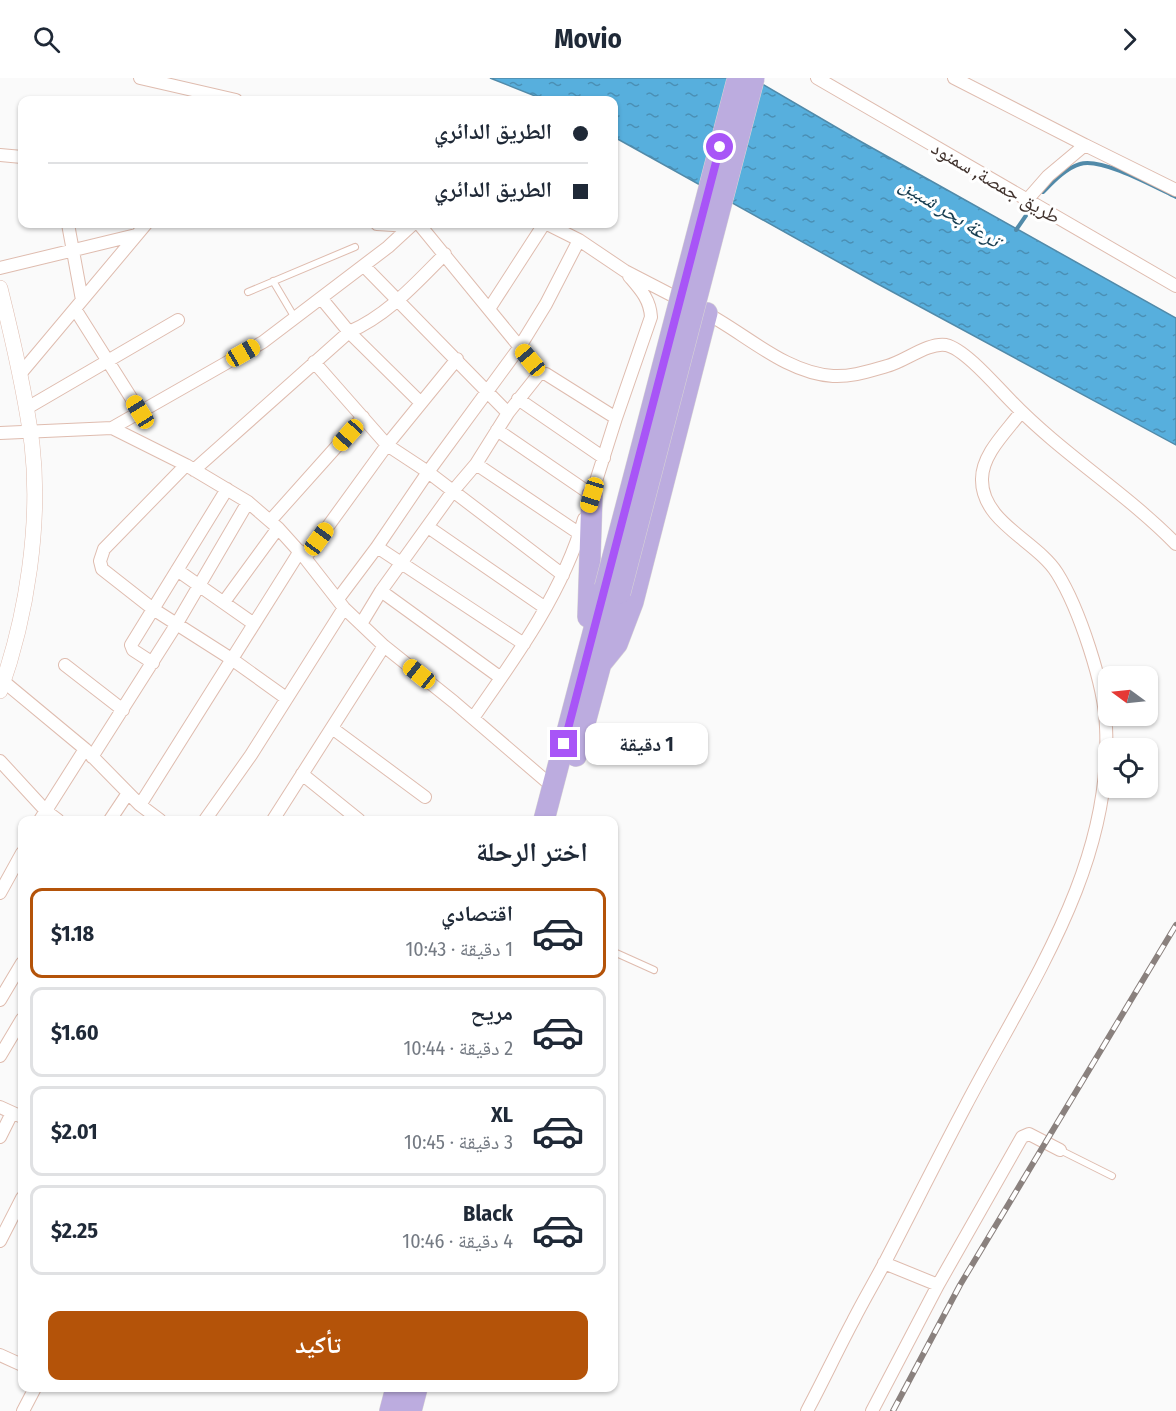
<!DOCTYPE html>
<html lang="ar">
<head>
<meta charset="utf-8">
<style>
	:root { --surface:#fff; --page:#f6f6f7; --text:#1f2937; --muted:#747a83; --line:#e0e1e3; --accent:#b45309 }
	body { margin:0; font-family:"Fira Sans Condensed","Noto Naskh Arabic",sans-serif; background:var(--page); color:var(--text); direction:rtl; height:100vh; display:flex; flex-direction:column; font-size:22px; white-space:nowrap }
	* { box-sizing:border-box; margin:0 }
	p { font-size:20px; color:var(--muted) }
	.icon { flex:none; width:33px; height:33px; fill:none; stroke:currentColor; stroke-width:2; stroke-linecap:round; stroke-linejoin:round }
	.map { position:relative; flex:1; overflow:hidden; direction:ltr }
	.panel { position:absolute; left:18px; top:738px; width:600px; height:576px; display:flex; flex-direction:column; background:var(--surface); border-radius:12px; box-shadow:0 2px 4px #0004; direction:rtl }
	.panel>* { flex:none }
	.top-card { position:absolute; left:18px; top:18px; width:600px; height:132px; border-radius:12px; box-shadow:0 2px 4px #0004; direction:rtl; display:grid; align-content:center; height:132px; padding:0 30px; background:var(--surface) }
	.needle { width:39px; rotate:285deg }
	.tools { position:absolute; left:1098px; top:588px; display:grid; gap:12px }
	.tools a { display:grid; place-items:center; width:60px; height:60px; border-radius:12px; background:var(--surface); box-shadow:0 2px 4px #0004; font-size:30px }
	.end { position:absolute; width:27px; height:27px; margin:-14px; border:8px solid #a855f7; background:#fff; box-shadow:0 0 0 3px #fff }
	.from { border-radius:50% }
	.bubble { position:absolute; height:42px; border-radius:12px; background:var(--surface); box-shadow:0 2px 4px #0004; font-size:20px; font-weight:700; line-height:42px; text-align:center; direction:rtl }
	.car { position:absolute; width:18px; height:36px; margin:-18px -9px; border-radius:8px; box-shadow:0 0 4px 2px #0007; background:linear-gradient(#f5c518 24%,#345 0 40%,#f5c518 0 76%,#345 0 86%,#f5c518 0) }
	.top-card b { display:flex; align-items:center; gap:21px; height:57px; font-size:22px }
	.top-card b+b { border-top:2px solid var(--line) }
	.top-card i { width:15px; height:15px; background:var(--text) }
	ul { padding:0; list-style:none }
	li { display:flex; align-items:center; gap:18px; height:90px; margin:0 12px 9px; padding:0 18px; border:3px solid var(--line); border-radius:12px }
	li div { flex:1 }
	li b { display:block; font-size:22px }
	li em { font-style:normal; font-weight:700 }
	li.active { border-color:var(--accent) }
	li>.icon { width:54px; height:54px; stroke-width:1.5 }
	h2 { padding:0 30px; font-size:27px; line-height:72px }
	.cta { display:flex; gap:12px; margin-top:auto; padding:12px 30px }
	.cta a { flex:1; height:69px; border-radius:12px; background:var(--accent); color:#fff; font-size:24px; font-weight:700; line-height:69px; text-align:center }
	header { display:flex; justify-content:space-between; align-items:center; height:78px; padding:0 30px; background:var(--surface); font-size:27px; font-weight:700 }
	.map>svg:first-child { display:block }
	.water { fill:url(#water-ripples); stroke:#518aa9; stroke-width:1.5 }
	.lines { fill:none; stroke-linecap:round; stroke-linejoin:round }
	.stream { stroke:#518aa9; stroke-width:4 }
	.service-casing { stroke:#dfbcaf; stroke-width:8 }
	.minor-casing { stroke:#dfbcaf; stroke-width:14 }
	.tertiary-casing { stroke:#dfbcaf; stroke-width:16 }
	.trunk-casing { stroke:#d9d6d5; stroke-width:22 }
	.service { stroke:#fff; stroke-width:6 }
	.minor { stroke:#fff; stroke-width:12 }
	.tertiary { stroke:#fff; stroke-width:15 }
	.trunk { stroke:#bcacdf; stroke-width:21 }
	.rail-casing { stroke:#8a817e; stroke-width:6 }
	.rail { stroke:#fff; stroke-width:4; stroke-dasharray:11; stroke-linecap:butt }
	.trunk-bridge-casing { stroke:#d9d6d5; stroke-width:22; stroke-linecap:butt }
	.trunk-bridge { stroke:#bcacdf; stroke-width:21 }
	.route { stroke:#a855f7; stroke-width:8 }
	.labels { text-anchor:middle; stroke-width:6; stroke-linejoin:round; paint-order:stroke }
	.street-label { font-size:20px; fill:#42342f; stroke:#fff }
	.water-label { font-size:21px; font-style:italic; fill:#173d51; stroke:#fff }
</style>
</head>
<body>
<header><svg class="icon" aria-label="forward" viewBox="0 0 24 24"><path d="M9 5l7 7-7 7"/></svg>Movio<svg class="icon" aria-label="search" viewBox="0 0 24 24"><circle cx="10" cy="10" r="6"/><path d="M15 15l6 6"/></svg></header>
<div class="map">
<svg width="1176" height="1333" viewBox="0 0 1176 1333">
	<defs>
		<pattern id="water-ripples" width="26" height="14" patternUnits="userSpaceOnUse" patternTransform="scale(1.5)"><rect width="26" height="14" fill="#57afdd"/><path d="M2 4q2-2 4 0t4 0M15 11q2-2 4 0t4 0" fill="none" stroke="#4a8fb4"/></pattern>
	</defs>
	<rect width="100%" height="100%" fill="#fafafa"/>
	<path class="water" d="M 490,0 L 752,0 L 858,62 L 1176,240 L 1176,367 L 876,205 L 614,59 L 614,22 L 545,22 Z"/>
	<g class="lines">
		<path class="stream" d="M 1043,114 C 1053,104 1066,90 1080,86 C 1101,79 1155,109 1176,119
			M 1016,152 L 1027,136"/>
		<g class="service-casing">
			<path id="service" d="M 273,203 L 295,240
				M 248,214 L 355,169
				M 614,874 L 654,892
				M 1060,1072 L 1112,1098"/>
		</g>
		<g class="minor-casing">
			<path id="minor" d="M 140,0 L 236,22
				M 817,0 L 1176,208
				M 954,0 L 1085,67
				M 0,77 L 22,79
				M 1027,122 L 1048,98 L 1085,67 L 1176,112
				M 68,146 L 82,222
				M 377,146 L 410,148
				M 419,146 L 541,295
				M 547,146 L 579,162 L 625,193 L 683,223
				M 364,188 L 508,335
				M 0,190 L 136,157
				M 321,220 L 349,254 L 421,325
				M 75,231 L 140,334
				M 489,231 L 544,146
				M 704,234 C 745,255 785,295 833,298 C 852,299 869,293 887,288 C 904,284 928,264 946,267 C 965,271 997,309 1011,323 C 1062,376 1125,414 1176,466
				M 314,284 L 387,367 L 428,394 L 563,497
				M 21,295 L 146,146
				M 518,321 L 604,380
				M 27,330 L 178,242
				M 112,350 L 263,264 L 388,169 L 413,146
				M 497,352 L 592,417
				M 0,355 L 112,350 L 186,387 L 248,424 L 278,450 L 305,480 L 344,530 L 384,568 L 454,624 L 553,709
				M 476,386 L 580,456
				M 186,387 L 104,471 L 100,483 L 102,491 L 153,531 L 233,582 L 286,620
				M 194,392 L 349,254 C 388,237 415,206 445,176
				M 590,422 L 616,340 L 651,239 C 650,221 640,211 629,198
				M 270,443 L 363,339
				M 428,449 L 544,529
				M 377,469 L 524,566
				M 305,480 L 387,367 L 457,281
				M 177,492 L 254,546
				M 381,513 L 501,600
				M 338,521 L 377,469 L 428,394 L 519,270 L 546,226 L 579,162
				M 224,524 L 278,450
				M 361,546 L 381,513 L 453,413 L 476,386 L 508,335 L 539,296 L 546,296 L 616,340
				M 153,585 L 133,572 L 131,567 L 227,411
				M 65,587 L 123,632
				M 3,603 L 85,671 L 140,727 L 160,742
				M 473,640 C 516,579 563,514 584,441
				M 332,650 L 425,719
				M 92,679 L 176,547 L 248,424
				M 0,683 L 46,733 L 58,742
				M 302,696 L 359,742
				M 140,727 L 300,473
				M 40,742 L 85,671
				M 110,742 L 128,715
				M 205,742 L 251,677 L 344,530
				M 273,742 L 384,568
				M 0,815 L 22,775
				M 0,922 L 22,885
				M 0,978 L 22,941
				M 0,1029 L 22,1039
				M 0,1059 L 12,1035
				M 0,1163 L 22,1120
				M 884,1185 L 938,1207
				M 0,1277 L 22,1287
				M 23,1333 L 35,1310
				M 807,1333 C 823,1303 837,1273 853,1243 C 863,1223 875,1203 885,1184 C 912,1132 938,1080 965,1029 C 1027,910 1113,790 1106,649 C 1105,608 1079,530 1057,495 C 1037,463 981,444 982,401 C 982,376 1007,353 1021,334
				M 872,1333 L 938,1207 L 1022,1059 L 1029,1056 L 1060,1072"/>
		</g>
		<g class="tertiary-casing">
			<path id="tertiary" d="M 0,210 C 13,262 25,313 32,366 C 41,445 27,538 0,613"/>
		</g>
		<g class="trunk-casing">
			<path id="trunk" d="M 588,539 L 592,417
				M 600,587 L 617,566 L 633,524 L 707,235
				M 576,678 L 620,515
				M 544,742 L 605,509
				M 390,1333 L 396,1310
				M 411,1333 L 417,1310"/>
		</g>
		<use href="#service" class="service"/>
		<use href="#minor" class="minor"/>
		<use href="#tertiary" class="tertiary"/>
		<use href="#trunk" class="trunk"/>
		<g class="rail-casing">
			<path id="rail" d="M 893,1333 L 960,1207 L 1176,847"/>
		</g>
		<use href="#rail" class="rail"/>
		<g class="trunk-bridge-casing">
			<path id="trunk-bridge" d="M 605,509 L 737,3
				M 620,515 L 754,0"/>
		</g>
		<use href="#trunk-bridge" class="trunk-bridge"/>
	</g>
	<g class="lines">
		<path class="route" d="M 564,666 L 720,69"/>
	</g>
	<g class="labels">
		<g class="street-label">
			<text transform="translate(996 104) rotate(30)" y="7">طريق جمصة, سمنود</text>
		</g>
		<g class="water-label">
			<text transform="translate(950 134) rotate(32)" y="7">ترعة بحر شبين</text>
		</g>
	</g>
</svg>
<div class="tools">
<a><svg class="needle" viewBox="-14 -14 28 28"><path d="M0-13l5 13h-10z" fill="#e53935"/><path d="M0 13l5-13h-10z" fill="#747a83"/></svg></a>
<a><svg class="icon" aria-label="locate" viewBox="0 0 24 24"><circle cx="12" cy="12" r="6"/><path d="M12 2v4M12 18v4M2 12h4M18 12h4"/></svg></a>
</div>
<i class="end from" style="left:720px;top:69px"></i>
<i class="end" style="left:564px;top:666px"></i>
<div class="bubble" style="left:585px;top:645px;width:123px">1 دقيقة</div>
<i class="car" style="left:243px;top:275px;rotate:60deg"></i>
<i class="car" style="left:530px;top:282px;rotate:320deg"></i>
<i class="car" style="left:140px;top:334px;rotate:328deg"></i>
<i class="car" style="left:348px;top:357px;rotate:222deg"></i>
<i class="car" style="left:592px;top:417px;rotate:197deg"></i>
<i class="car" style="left:319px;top:461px;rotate:36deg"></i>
<i class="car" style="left:419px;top:596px;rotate:309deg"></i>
<div class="top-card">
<b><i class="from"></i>الطريق الدائري</b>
<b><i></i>الطريق الدائري</b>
</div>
<section class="panel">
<h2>اختر الرحلة</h2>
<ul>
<li class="active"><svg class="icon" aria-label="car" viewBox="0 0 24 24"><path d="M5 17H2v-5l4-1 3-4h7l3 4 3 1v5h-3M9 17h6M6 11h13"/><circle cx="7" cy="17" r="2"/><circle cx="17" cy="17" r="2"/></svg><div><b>اقتصادي</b><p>1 دقيقة · 10:43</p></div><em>$1.18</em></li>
<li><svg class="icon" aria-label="car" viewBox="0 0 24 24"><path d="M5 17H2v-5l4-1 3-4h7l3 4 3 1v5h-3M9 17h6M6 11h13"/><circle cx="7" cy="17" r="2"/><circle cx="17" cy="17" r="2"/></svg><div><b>مريح</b><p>2 دقيقة · 10:44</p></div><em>$1.60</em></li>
<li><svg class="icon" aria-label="car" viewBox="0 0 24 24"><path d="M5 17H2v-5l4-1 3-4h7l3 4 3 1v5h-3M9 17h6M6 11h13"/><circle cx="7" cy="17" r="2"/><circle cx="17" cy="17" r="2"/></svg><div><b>XL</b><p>3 دقيقة · 10:45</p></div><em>$2.01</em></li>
<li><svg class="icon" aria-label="car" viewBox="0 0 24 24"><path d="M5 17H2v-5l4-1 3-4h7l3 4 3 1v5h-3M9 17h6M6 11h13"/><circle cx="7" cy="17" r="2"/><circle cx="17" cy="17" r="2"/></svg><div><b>Black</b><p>4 دقيقة · 10:46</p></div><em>$2.25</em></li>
</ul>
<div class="cta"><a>تأكيد</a></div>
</section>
</div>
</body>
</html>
